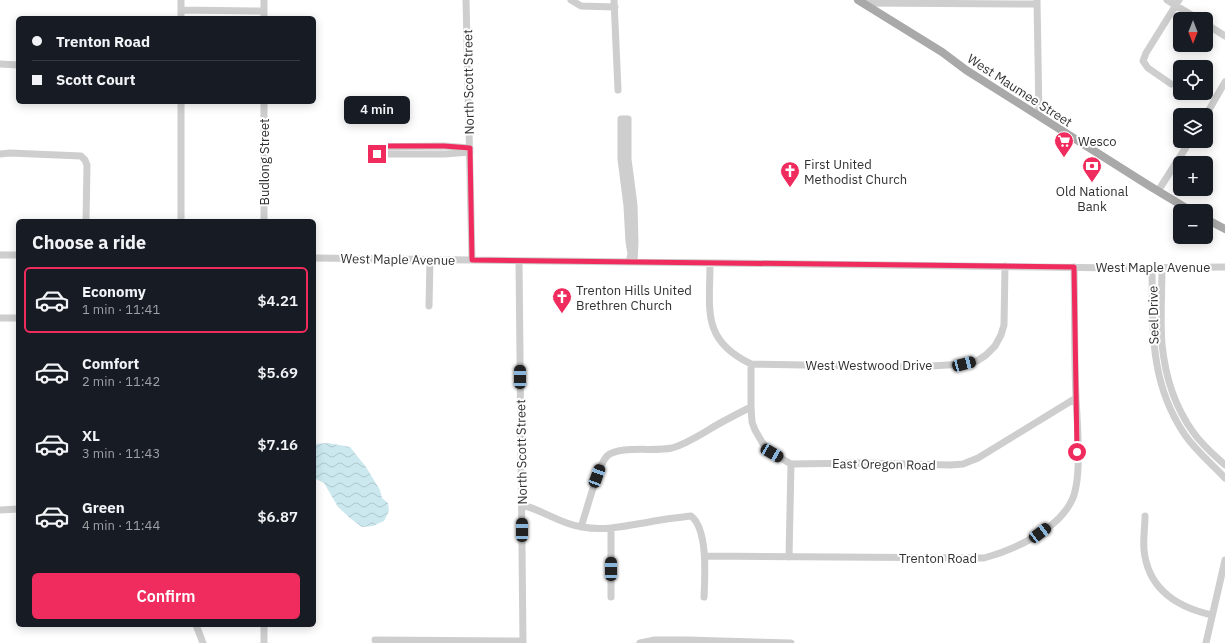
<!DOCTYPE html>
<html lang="en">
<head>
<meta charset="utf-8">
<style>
	:root { --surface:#171b24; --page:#20242c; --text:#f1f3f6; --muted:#9ea1a6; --line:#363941; --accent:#f02c5f }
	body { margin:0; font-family:"IBM Plex Sans",sans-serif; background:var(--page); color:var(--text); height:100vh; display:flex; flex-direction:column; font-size:15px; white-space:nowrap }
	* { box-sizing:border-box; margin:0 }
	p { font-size:13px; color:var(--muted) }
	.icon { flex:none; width:22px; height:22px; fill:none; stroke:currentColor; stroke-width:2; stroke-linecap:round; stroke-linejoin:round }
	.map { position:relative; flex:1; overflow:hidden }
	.side { position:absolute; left:16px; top:219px; width:300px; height:408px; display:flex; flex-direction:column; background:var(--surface); border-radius:6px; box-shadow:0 2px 10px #0003 }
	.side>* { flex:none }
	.top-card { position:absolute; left:16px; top:16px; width:300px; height:88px; border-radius:6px; box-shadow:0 2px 10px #0003; display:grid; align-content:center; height:88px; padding:0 16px; background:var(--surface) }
	.needle { width:26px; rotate:180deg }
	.controls { position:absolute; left:1173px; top:12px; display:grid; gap:8px }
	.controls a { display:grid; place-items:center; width:40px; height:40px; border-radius:6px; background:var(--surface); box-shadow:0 2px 10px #0003; font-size:20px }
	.end { position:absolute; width:18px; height:18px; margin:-9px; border:5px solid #f02c5f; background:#fff; box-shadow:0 0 0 2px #fff }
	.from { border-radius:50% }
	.bubble { position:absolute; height:28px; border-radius:6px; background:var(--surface); box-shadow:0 2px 10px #0003; font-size:13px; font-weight:600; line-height:28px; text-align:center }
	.car { position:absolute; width:12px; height:24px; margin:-12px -6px; border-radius:5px; box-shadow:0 0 3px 1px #0007; background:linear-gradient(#222 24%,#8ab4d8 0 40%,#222 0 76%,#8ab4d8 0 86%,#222 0) }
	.top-card b { display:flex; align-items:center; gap:14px; height:38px; font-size:15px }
	.top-card b+b { border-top:1px solid var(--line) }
	.top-card i { width:10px; height:10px; background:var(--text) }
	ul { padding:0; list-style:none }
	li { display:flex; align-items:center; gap:12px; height:66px; margin:0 8px 6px; padding:0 8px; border:2px solid transparent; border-radius:6px }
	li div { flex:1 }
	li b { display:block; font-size:15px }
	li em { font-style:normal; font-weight:600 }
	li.current { border-color:var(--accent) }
	li>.icon { width:36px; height:36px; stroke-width:1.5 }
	h2 { padding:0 16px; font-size:18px; line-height:48px }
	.cta { display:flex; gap:8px; margin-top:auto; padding:8px 16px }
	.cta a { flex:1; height:46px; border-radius:6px; background:var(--accent); color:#fff; font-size:16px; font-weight:600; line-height:46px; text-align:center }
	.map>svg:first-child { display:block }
	.water { fill:url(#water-waves) }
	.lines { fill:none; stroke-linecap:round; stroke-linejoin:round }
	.minor { stroke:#cecece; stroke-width:7 }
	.major { stroke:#a9a9a9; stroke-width:8 }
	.route { stroke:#f02c5f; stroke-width:5 }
	.labels { text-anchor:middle; stroke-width:4; stroke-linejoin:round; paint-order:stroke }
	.street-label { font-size:13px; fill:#313131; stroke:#fff }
	.poi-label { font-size:13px; fill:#313131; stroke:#fff; text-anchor:start }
</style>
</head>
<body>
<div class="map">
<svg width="1225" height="643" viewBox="0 0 1225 643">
	<defs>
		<pattern id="water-waves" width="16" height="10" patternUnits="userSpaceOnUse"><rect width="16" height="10" fill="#cbe8ef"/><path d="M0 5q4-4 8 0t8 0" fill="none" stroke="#afc7cd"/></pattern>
	</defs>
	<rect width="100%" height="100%" fill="#fff"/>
	<path class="water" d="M 328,443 L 350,447 L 366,467 L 380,490 L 382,498 L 388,503 L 389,511 L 384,521 L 373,526 L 362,527 L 351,519 L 338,507 L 324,483 L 314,478 L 314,444 Z"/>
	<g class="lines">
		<path class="minor" d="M 181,0 L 181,18
			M 264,0 L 264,18
			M 466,0 L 472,260
			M 571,0 L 581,6 L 615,7
			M 614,0 L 618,90
			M 1037,0 L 1039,116
			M 1167,0 L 1198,19
			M 863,3 L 1037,4
			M 181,10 L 264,11
			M 1206,24 L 1225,36
			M 0,64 L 18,65
			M 1171,84 L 1148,68 L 1143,61 L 1146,53 L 1179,0
			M 264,102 L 264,221
			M 1206,115 L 1225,82
			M 470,148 L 444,146 L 376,147 L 374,148 L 374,153 L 377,154 L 445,154 L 470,152
			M 0,154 L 10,153 L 81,156 L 85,160 L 87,165 L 86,221
			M 1158,191 L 1190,141
			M 181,221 L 181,102
			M 0,255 L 18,255
			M 314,258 L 1119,268 L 1225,267
			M 519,261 L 523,643
			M 629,262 L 631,254 L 629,242 L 627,206 L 621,159 L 621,119 L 628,119 L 628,159 L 634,205 L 635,243 L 634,262
			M 710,263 C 710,310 701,340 751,364 L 915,367 L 964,364 L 977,361 L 986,355 L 995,346 L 1001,335 L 1004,325 L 1005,266
			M 1152,268 C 1153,329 1149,382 1185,435 C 1196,451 1212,464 1225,478
			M 1162,268 C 1162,292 1160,319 1162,344 C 1165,375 1175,407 1193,432 C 1202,445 1214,455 1225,465
			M 429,306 L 430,260
			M 0,318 L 18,318
			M 751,364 L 751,407 L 752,422 L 755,430 L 762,442 L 766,448 L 772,453 L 791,464 L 862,463 L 951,465 L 963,464 L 978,458 L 1076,398
			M 522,505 C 543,510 560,524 582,527 C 605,531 626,526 649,522 C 663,519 677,518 691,516 C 708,529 705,576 704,597
			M 0,510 L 18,509
			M 1145,516 C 1145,527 1143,538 1144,550 C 1148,589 1176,607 1212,615
			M 581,527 C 586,513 598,465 607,456 C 620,445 654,452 672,448 C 686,444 698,436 710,429 C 723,421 737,414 751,407
			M 705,556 L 984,558 C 1013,550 1056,531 1071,502 C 1083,481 1077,423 1076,397 C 1074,354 1075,310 1074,267
			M 789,557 L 791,464
			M 611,597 L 611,529
			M 196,625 L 203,643
			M 264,625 L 264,643
			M 375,640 L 523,641
			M 640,643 L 655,640 L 687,640 L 791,643
			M 1206,643 L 1225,560"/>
		<path class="major" d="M 858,0 L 942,52 L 966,70 L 1148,185 L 1191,211
			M 1206,219 L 1225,229"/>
	</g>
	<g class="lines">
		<path class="route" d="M 377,154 L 374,153 L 374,148 L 376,146 L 444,146 L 470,148 L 472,260 L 1074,267 L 1077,452"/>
	</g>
	<defs>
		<g id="supermarket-pin" transform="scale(1)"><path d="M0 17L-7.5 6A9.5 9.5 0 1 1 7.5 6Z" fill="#f02c5f" stroke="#fff"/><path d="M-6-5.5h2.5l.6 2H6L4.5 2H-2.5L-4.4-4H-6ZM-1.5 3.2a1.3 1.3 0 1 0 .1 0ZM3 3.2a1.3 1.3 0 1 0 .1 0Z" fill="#fff"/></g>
		<g id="bank-pin" transform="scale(1)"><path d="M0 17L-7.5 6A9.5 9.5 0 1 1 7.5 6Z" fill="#f02c5f" stroke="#fff"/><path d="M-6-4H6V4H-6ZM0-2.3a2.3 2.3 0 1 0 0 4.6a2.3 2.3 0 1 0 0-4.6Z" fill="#fff"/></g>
		<g id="church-pin" transform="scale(1)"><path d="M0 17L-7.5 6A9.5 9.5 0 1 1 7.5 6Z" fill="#f02c5f" stroke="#fff"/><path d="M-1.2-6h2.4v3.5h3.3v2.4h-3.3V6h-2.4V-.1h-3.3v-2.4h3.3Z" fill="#fff"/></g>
	</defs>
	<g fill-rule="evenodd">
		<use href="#supermarket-pin" x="1064" y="141"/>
		<use href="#bank-pin" x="1092" y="166"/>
		<use href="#church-pin" x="790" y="171"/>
		<use href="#church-pin" x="562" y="297"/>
	</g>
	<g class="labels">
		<g class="street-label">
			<text transform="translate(468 82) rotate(-91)" y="5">North Scott Street</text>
			<text transform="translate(1020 90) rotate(33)" y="5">West Maumee Street</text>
			<text transform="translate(264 162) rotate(-90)" y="5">Budlong Street</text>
			<text transform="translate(398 259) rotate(1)" y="5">West Maple Avenue</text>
			<text x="1153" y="272">West Maple Avenue</text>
			<text transform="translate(1153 315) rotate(-91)" y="5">Seel Drive</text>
			<text x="869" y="370">West Westwood Drive</text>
			<text transform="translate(521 452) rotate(-91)" y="5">North Scott Street</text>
			<text transform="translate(884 464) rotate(1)" y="5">East Oregon Road</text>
			<text x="938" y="563">Trenton Road</text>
		</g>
		<g class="poi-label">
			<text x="1078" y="146">Wesco</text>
			<text x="804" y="169">First United<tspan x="804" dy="15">Methodist Church</tspan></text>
			<text x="1092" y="196" text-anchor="middle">Old National<tspan x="1092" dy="15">Bank</tspan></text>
			<text x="576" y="295">Trenton Hills United<tspan x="576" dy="15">Brethren Church</tspan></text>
		</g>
	</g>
</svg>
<div class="controls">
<a><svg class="needle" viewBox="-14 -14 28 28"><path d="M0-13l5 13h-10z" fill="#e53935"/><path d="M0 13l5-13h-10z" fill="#9ea1a6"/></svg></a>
<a><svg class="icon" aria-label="locate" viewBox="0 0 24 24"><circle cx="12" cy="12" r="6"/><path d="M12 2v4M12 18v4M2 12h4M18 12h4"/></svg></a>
<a><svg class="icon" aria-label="layers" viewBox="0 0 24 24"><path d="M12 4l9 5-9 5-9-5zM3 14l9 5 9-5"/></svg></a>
<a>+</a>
<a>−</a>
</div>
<i class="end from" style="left:1077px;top:452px"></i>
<i class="end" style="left:377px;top:154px"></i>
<div class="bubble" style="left:344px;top:96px;width:66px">4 min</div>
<i class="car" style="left:964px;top:364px;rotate:75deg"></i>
<i class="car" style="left:520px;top:377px;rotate:0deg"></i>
<i class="car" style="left:772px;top:453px;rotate:120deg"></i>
<i class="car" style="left:597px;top:476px;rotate:20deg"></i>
<i class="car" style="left:522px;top:530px;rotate:0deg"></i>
<i class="car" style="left:1040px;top:533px;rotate:53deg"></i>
<i class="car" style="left:611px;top:569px;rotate:0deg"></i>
<div class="top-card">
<b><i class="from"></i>Trenton Road</b>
<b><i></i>Scott Court</b>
</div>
<section class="side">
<h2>Choose a ride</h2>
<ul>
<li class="current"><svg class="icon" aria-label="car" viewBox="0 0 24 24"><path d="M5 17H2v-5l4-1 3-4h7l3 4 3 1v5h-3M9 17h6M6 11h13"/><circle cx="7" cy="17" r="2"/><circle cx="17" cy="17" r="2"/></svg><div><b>Economy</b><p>1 min · 11:41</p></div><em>$4.21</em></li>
<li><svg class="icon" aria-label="car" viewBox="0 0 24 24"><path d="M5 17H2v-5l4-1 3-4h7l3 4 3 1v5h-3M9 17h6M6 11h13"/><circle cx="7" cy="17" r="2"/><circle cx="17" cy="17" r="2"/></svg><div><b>Comfort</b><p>2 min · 11:42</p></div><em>$5.69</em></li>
<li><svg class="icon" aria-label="car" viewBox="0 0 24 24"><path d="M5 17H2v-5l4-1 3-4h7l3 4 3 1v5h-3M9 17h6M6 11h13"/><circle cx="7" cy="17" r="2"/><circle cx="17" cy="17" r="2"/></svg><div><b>XL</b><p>3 min · 11:43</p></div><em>$7.16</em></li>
<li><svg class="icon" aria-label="car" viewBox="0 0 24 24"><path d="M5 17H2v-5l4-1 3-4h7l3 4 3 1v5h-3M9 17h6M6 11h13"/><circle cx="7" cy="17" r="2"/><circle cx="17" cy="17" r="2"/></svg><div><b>Green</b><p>4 min · 11:44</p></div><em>$6.87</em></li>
</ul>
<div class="cta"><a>Confirm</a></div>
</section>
</div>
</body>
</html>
